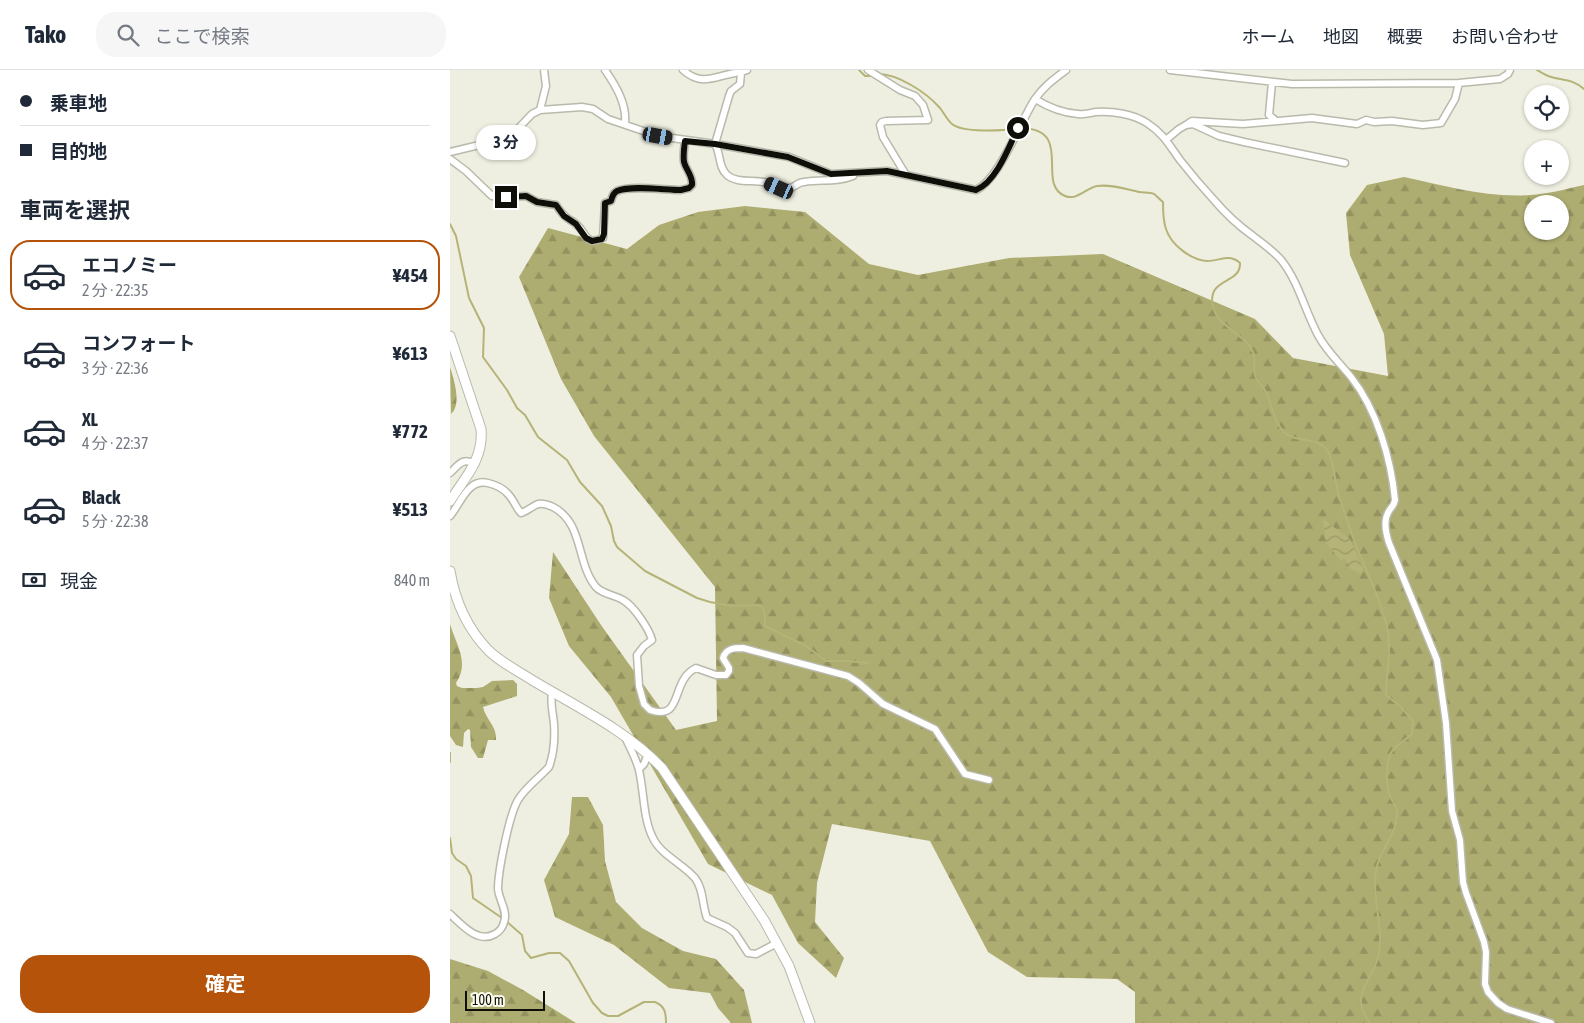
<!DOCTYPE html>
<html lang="ja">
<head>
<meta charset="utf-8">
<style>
	:root { --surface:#fff; --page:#f6f6f7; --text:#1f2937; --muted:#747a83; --line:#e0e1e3; --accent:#b45309 }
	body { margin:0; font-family:"Asap Condensed","Noto Sans JP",sans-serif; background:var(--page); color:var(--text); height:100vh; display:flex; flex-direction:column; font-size:19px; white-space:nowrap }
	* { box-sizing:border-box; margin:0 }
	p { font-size:16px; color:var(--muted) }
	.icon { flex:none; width:28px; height:28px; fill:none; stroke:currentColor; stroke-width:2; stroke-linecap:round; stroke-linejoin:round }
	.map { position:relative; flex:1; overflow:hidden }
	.sheet { display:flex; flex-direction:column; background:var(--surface); width:450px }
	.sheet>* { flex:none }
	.top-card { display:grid; align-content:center; height:110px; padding:0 20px; background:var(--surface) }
	.buttons { position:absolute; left:1074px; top:15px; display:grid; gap:10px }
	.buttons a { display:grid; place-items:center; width:45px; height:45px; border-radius:50%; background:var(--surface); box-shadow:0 1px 4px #0004; font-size:25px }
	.scale { position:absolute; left:15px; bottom:12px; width:80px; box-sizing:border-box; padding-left:5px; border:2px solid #0f0f0a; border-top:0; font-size:14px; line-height:18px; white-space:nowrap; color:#0f0f0a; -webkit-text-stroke:4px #fcfcee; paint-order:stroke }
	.end { position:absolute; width:22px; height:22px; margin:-11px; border:6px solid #0f0f0a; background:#fff; box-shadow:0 0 0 2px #fff }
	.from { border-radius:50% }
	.bubble { position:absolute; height:35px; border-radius:18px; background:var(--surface); box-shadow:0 1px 4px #0004; font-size:16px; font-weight:700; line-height:35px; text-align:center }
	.car { position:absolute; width:15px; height:30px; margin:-15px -8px; border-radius:6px; box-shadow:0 0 4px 1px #0007; background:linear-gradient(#222 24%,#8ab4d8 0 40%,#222 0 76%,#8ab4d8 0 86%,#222 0) }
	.top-card b { display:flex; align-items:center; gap:18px; height:48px; font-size:19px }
	.top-card b+b { border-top:1px solid var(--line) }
	.top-card i { width:12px; height:12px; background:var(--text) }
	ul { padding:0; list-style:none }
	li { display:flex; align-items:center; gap:15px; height:70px; margin:0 10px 8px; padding:0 10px; border:2px solid transparent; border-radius:20px }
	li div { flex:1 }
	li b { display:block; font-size:19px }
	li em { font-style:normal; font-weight:700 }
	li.current { border-color:var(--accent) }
	li>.icon { width:45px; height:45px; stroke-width:1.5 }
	h2 { padding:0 20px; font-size:22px; line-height:60px }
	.pay { display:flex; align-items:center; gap:12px; height:55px; padding:0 20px; font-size:19px }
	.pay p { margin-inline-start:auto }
	.primary-button { display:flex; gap:10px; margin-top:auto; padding:10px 20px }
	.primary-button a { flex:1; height:58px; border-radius:20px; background:var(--accent); color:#fff; font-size:20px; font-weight:700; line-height:58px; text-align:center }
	header { display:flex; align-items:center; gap:30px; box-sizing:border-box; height:70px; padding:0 25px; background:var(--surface); border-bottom:1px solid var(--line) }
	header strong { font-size:24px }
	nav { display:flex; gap:28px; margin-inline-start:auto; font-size:18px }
	.search { width:350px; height:45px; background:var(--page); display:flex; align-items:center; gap:12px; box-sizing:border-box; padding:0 18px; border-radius:20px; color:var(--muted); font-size:19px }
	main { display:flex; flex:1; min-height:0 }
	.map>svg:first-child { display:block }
	.forest { fill:url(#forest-firs); fill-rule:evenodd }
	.water { fill:url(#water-waves) }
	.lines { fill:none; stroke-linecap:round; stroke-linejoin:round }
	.stream { stroke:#b5b378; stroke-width:2 }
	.street-casing { stroke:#b9b9ac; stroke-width:9 }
	.secondary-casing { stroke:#b9b9ac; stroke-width:11 }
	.street { stroke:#fff; stroke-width:6 }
	.secondary { stroke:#fff; stroke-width:9 }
	.route { stroke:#0f0f0a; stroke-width:6 }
</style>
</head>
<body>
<header>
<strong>Tako</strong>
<div class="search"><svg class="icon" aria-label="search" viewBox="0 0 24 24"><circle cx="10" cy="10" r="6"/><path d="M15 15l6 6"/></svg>ここで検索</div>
<nav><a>ホーム</a><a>地図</a><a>概要</a><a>お問い合わせ</a></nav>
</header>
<main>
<section class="sheet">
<div class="top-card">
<b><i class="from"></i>乗車地</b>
<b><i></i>目的地</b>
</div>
<h2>車両を選択</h2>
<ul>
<li class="current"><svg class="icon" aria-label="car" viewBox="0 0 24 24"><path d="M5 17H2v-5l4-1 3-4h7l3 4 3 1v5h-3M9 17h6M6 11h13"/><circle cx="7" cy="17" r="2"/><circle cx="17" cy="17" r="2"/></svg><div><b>エコノミー</b><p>2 分 · 22:35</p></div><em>¥454</em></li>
<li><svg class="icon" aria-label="car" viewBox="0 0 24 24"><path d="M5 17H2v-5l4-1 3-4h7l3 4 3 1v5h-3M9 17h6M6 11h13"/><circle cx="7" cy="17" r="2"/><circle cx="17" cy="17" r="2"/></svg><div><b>コンフォート</b><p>3 分 · 22:36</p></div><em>¥613</em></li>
<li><svg class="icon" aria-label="car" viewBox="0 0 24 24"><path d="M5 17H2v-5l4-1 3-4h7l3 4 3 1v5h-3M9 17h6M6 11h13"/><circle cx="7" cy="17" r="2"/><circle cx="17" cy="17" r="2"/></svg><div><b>XL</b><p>4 分 · 22:37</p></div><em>¥772</em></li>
<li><svg class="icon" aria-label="car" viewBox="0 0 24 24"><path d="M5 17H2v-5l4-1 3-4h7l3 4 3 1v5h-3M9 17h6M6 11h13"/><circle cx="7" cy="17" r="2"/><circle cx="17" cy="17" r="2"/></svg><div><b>Black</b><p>5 分 · 22:38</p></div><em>¥513</em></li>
</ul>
<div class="pay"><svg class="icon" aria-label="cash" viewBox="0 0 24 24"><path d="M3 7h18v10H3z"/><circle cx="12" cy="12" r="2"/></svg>現金<p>840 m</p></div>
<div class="primary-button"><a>確定</a></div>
</section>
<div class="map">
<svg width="1134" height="953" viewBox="0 0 1134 953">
	<defs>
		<pattern id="forest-firs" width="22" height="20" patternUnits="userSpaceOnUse" patternTransform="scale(1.25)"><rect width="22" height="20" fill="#adac71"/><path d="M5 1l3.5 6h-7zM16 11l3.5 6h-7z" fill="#949360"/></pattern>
		<pattern id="water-waves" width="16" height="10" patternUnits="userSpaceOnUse" patternTransform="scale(1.25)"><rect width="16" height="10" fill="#b5b378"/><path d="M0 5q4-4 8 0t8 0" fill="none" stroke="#9a9966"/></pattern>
	</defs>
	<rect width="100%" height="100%" fill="#efefe1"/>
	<path class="forest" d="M 954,107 C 995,116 1038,128 1080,125 C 1098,124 1116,119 1134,115 L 1134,953 L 685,953 L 685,922 L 667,909 L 577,907 L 538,882 L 480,771 L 382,754 L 367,813 L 365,852 L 394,888 L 386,908 L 348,873 L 322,825 L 258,794 L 161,627 L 119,576 L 99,528 L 103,482 L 151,555 L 226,660 L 267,651 L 265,517 L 144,366 L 111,309 L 69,207 L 98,158 L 177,179 L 209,155 L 248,142 L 295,136 L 355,142 L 419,194 L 468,205 L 559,188 L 653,184 L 805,249 L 843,288 L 938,306 L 934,264 L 900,185 L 896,143 L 917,115 ZM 1082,134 L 1110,134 L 1110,161 L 1082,161 Z
		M 0,297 C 4,310 12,334 1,344 Z
		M 0,554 C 6,575 20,592 6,613 L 7,616 L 12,618 L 27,618 L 33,617 L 42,611 L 63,610 L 67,614 L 67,626 L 33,637 C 36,650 47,656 46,670 L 38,670 L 33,688 L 28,688 L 21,677 L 20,660 L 18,659 L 14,663 L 13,677 L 6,675 L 0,666 Z
		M 122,727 L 138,727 L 153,755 L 155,791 L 166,832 L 192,858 L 233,881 L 266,889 L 294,920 L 302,953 L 281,953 L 268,938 L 260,923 L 219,918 L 164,875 L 105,847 L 94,810 L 119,764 Z
		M 0,889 L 38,901 L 73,920 L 126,953 L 0,953 Z"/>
	<path class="water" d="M 873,449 L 900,469 L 913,499 L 911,504 L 899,498 L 897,492 L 894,489 L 891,491 L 876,473 Z"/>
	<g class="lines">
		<path class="stream" d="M 409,0 L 415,6 L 423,6
			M 1087,0 C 1090,2 1094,4 1098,6 C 1113,11 1121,8 1134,19
			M 427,4 C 447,3 477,23 490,38 C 494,43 497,50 502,54 C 513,63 553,61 566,58
			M 571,58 C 625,59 585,114 615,126 C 627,131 636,118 647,116 C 661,114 675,119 689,122 C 693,123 700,122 704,124 C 707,126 710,130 713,132 C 713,141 713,151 716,159 C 721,175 741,190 757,191 C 770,191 779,183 790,193 C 791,215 756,207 763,237 C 768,257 795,264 803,282 C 806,289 803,298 805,305 C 807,312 814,317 817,324 C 822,337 824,352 834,362 C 846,374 867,365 878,381 C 884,392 885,415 890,429 C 897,449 903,470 912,490 C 921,512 932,533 937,557 C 942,579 936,603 936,625 L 951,637 L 963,651 L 962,664 C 955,671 941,677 939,688 C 936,698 936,717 940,726 C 943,733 947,735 947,743 C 947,764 932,777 927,796 C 920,825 934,855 929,883 C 924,912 897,923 920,953
			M 0,154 L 6,166 L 19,228 L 34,258 L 33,287 L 57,320 L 67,338 L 75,345 L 88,367 L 117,390 L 130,412 L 152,436 L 161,456 L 164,471 L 167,477 L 195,501 L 247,528 L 260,532 L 282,536 L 308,535 L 313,538 L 315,545 L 315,556 L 356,576 L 376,591 L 397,591 L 418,593
			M 0,683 L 0,692
			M 0,768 L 2,783 L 6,789 L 16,796 L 21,806 L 23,828 L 52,848
			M 56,851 L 72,865 L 75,881 L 81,888 L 99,883 L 110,883 L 119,891 L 143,933 L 152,943 L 158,946 L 168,946 L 194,932 L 205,932 C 215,936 216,943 216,953"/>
		<g class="street-casing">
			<path id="street" d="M 155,0 C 166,16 177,34 175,54
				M 233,0 C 252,17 265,6 285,3 C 290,2 292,2 297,0
				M 418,0 L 450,20 L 465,26 L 473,35 L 478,50 L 436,51 L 432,52 L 430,55 L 433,67 L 456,105
				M 720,0 L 842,14 L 1009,13 L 1050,9 L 1058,4 L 1060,0
				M 822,12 L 819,45 L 826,51
				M 585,29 C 598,37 612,43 628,44 C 634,45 640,43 646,42 C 663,41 683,44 697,53 C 714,64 719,75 730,90 C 741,104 752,117 764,130 C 775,143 789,156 803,166 C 813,174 824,181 832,191 C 849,213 855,241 868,265 C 877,282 890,293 901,307 C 927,340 941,389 945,430 C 944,436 942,436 939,441 C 933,450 936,464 939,473 L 987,590 L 996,653 L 1002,741 L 1010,770 L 1013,812 L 1016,823 L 1034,872 L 1036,882 L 1035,914 L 1038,922 L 1048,933 L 1057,939 L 1101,953
				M 90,40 L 96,16 L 94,0
				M 736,55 L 742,51 L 793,54 L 862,48 L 907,54 L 916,50 L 924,52 L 942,51 L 973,55 L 991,53 L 1005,29 L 1009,13
				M 717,69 L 729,59 L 736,55 L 743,54 L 769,66 L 794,72 L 895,93
				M 265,74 C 271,84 268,97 277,105 C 287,114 305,109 318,113 C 326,115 331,120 340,118 C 345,117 348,112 354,112 C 372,109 385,113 403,106
				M 265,74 L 279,26 L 281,21 L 290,14 L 291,3
				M 0,82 L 54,69 L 61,66 L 82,44 L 90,40 L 132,37 L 143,39 L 158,49 L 208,66 L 265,74 L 339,87 L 381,104 L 437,101 L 526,120 C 549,110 570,52 585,29 C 593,17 604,9 616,0
				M 0,89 L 16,101 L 42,126 L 45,124 L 56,127 L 76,126 L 87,132 L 106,135 C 109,139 112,144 116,147 C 119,150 123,151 126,154 C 137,163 135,176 153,168 L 155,133 L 161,131 C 162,127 163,123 167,121 C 181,115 215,120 231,120 L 239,118 L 242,115 C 243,106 236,100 234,92 C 233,85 234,78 235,71
				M 0,403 C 9,395 12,387 25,394
				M 0,446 C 11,433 18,408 38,413 C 46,415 53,418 58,424 C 64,430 66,438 71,443 C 78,441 82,436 88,434 C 93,433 99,435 103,437 C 134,453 126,493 146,517 C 152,524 165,525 173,530 C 184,536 199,559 202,570 L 194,576 L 187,585 L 189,616 L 194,634 L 200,640 C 234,652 220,610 246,598 L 266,605 L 276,605 L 279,601 L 279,598 L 273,588 C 276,578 285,578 293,578 L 398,606 L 409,613 L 433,634 L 485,659 L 515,704 L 539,710
				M 175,667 C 180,678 186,688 189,700 C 194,721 193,749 203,768 C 210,784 233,794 245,808 C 254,820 252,835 257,848 L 277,857 L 285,863 L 298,883 L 306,884 L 327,873
				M 189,699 L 194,694 L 198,684
				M 0,844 C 12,855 28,874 45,864 C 49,862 53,857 54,852 C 58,841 49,830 48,819 C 48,802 59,745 68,730 C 75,718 89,708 99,697 C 104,683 105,669 104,654 C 103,642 100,634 102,622"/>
		</g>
		<g class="secondary-casing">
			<path id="secondary" d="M 0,266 L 31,359 C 34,388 15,408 0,431
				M 0,501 C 5,531 17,558 38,580 C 50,592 68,601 82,610 C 127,637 176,660 212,698 L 314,850 L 339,896 L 360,953"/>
		</g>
		<use href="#street" class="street"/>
		<use href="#secondary" class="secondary"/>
	</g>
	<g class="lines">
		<path class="route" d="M 56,127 L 76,126 L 87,132 L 106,135 L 114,146 L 126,154 L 136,168 L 142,171 L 152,169 L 154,164 L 155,133 L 161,131 C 162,127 163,123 167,121 C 181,115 215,120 231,120 L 239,118 L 242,115 C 243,106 236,100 234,92 C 233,85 234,78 235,71 L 265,74 L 338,87 L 381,104 L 437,101 L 526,120 C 546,112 559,77 568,58"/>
	</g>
</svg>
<div class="buttons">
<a><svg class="icon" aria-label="locate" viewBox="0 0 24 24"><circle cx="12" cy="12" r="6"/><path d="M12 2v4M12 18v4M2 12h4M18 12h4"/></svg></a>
<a>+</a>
<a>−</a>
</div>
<div class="scale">100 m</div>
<i class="end from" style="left:568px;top:58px"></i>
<i class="end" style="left:56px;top:127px"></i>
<div class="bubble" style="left:26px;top:55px;width:60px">3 分</div>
<i class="car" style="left:208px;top:66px;rotate:100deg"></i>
<i class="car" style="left:329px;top:118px;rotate:294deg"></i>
</div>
</main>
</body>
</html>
